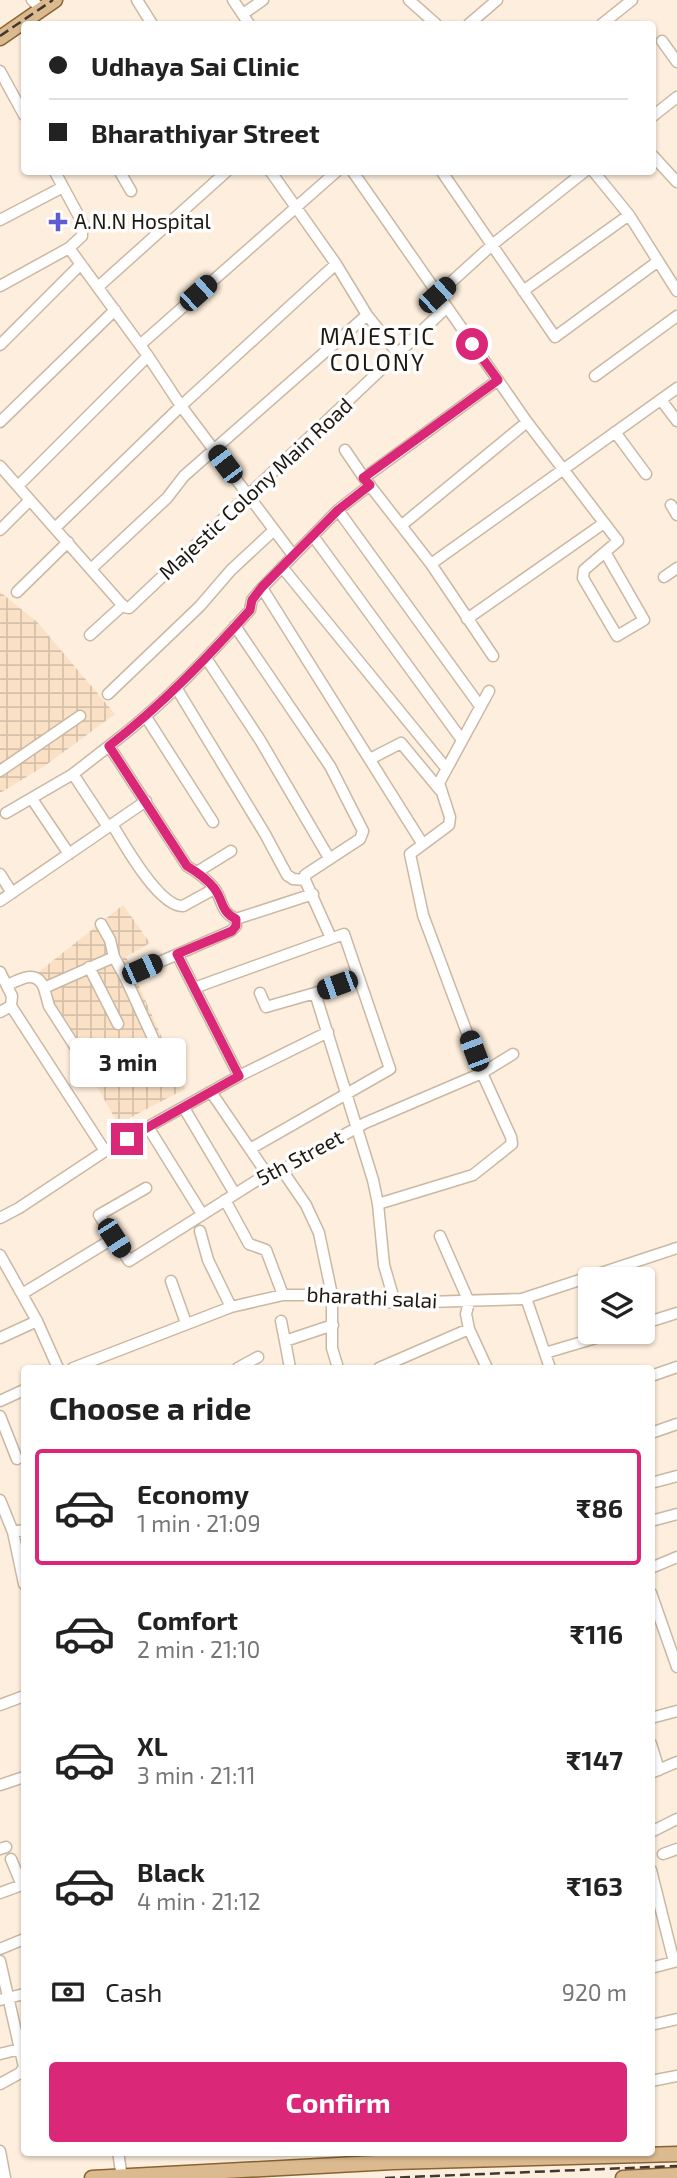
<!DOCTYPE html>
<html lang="en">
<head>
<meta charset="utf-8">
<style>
	:root { --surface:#fff; --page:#f2f2f2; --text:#222; --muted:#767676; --line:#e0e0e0; --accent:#db2777 }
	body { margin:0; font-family:"Exo 2",sans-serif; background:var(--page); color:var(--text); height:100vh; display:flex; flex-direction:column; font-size:26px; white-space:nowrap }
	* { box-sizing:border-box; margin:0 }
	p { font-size:23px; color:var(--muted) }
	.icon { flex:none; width:38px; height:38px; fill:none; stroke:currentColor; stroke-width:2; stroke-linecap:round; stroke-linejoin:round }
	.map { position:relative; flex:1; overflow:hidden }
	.drawer { position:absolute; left:21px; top:1365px; width:634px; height:791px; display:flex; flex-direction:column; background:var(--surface); border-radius:7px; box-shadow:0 2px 5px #0004 }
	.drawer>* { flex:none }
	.guide { position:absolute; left:21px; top:21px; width:635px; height:154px; border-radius:7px; box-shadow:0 2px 5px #0004; display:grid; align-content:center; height:154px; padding:0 28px; background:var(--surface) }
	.fabs { position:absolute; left:578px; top:1267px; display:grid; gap:14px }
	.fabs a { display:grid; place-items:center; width:77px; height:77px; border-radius:7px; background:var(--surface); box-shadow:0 2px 5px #0004; font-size:35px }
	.end { position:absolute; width:32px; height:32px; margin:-16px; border:9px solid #db2777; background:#fff; box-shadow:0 0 0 4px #fff }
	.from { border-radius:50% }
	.bubble { position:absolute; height:49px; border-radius:7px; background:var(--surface); box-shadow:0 2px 5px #0004; font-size:23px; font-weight:700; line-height:49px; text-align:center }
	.car { position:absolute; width:21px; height:42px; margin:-21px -10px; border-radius:9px; box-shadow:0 0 5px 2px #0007; background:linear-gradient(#222 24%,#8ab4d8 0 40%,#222 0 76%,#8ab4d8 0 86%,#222 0) }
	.guide b { display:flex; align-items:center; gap:24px; height:66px; font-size:26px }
	.guide b+b { border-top:2px solid var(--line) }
	.guide i { width:18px; height:18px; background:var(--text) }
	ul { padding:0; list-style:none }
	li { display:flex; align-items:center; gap:21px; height:116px; margin:0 14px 10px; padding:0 14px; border:4px solid transparent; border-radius:7px }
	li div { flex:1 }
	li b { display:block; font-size:26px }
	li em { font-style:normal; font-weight:700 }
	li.selected { border-color:var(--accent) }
	li>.icon { width:63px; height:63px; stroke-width:1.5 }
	h2 { padding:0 28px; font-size:32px; line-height:84px }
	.pay { display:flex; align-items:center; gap:18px; height:77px; padding:0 28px; font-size:26px }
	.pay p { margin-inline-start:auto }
	.button { display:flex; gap:14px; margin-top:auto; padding:14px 28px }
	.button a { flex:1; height:80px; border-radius:7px; background:var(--accent); color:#fff; font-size:28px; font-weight:700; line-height:80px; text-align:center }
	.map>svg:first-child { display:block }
	.industrial { fill:url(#industrial-grid) }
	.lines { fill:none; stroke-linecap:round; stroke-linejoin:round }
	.minor-casing { stroke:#cab8a3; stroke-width:13 }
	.major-casing { stroke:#8a6333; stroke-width:17 }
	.minor { stroke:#fff; stroke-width:10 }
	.major { stroke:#dcba90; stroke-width:14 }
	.rail { stroke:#40382f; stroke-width:2.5; stroke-dasharray:10 5; stroke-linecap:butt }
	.route { stroke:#db2777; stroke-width:9 }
	.poi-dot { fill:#5f5bd3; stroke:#fefefe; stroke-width:2.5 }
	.labels { text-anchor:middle; stroke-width:7; stroke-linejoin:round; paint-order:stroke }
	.poi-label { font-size:21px; fill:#1e1810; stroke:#fefefe; text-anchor:start }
	.street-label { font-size:21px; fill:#1e1810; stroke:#fefefe }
	.neighbourhood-label { font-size:23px; letter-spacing:2px; fill:#1e1810; stroke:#fefefe }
</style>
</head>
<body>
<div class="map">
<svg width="677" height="2178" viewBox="0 0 677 2178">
	<defs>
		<pattern id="industrial-grid" width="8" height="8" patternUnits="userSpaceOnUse" patternTransform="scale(1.75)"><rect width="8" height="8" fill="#fae1c6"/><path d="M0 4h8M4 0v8" fill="none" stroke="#d6c0a9"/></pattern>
	</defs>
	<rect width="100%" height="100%" fill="#fdeedd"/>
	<path class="industrial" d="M 0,592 L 37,622 L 115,714 L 46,765 L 0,793 Z
		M 123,905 L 150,943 L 126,957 L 185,1089 L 118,1124 L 35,975 Z"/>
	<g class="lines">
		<g class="minor-casing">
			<path id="minor" d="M 32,0 L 38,6
				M 137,0 L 152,24
				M 233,0 L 249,24
				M 409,0 L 436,24
				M 243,14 L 263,0
				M 469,24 L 497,0
				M 602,24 L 632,0
				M 662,41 L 677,62
				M 0,71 L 24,115
				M 653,116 L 677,97
				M 653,156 L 677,182
				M 120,172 L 131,191
				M 271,172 L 336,264 L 367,315 L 399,355
				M 353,172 L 527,422 L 618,541 L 584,570 L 583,578 L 617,636 L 644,620 L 605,552
				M 442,172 L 555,337 L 657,262
				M 594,172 L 629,215 L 677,291
				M 0,220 L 63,187
				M 69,248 L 148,356 L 181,406 L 293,555
				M 0,286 L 69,248 L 82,236 L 82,222 L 55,172
				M 98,287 L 226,172
				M 523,291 L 629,215
				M 437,295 L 492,245 L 584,172
				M 0,345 L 81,264
				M 140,345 L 336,172
				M 595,376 L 677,316
				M 661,400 L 677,421
				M 0,422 L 115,310
				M 615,432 L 646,474
				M 345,450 L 364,478
				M 0,466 L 124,607 L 129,608 L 447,307
				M 18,486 L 148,356
				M 671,505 L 677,515
				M 338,510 L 480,706
				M 402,525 L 527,422
				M 55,528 L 181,406 L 336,264
				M 0,530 L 30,500
				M 313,536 L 462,740
				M 431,564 L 677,388
				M 282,567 L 446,768
				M 91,569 L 167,498 L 184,476 L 367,315
				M 664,577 L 677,568
				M 262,588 L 422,843
				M 17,592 L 68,542
				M 467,619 L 604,523
				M 235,626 L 330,766 L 363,831 L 360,839 L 305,875 L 305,880 L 331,938
				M 90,635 L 123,605
				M 493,656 L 431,564 L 364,478 L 498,380
				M 206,658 L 260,740 L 329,858
				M 177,689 L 265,834 L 287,875 L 293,879 L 305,880
				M 108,694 L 200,606 L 231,570 L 273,531
				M 146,717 L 213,822
				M 370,759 L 401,743 L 440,790
				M 0,771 L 80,716
				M 73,774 L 108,827
				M 32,799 L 69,854
				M 6,813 L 73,774 L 109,746
				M 112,824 C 124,844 159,907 183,906 L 214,889
				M 197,872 L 231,851
				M 0,874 L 12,893
				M 313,894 L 236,919 C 219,911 224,901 214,888 C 207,879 197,872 187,866 L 109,746 C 162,706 206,659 250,610 L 252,600 L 262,588 L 338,510 L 370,485
				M 0,901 L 146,801
				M 101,924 L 110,940 L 114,957
				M 177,954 L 239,1076
				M 89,967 L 118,1024
				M 0,972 L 12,996 L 11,1006 L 0,1012
				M 125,977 L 158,1049
				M 8,985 C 22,978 37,970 44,988 L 114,957 L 125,977 L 231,931 L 236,926 L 236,919
				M 44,988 L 49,1006 L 90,1070 L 97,1072 L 132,1054
				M 194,988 L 344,934 L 390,1069 L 250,1149
				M 260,993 L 266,1007 L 315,993 L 358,978
				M 315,993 L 373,1180 L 378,1204 L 384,1265 L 395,1303
				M 11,1006 L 105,1151
				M 211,1092 L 267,1174
				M 184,1108 L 235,1194
				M 148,1127 L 202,1214
				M 282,1170 L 306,1205 L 319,1233 L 332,1295 L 332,1348 L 338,1368
				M 225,1200 L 249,1244 L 266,1250 L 283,1295
				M 378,1204 L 473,1175 L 512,1144 L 511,1137 L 482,1073 L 513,1054
				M 0,1218 L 19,1208 L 105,1151 L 239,1076 L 328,1032
				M 200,1231 L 208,1260 L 231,1307
				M 440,1236 L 469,1302 L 466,1314 L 469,1329 L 487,1368
				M 114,1238 L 129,1261 L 267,1174 L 282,1170 L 365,1123 L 482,1073 L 423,915 L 410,854 L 449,825 L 450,817 L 439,783 L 489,691
				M 0,1255 L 37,1321 L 58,1368
				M 171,1281 L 186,1323
				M 22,1294 L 114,1238 L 99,1215 L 146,1188
				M 526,1298 L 550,1368
				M 281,1321 L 285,1341 L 333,1325
				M 642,1324 L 677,1313
				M 0,1338 L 37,1321
				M 285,1341 L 290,1368
				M 545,1353 L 616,1332
				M 73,1368 L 231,1307 L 283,1295 L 332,1295 L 395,1303 L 522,1299 L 677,1248
				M 238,1368 L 258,1357
				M 379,1368 L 469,1329
				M 651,1376 L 677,1367
				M 0,1401 L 24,1390
				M 0,1416 L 17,1459
				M 651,1433 L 677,1424
				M 651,1483 L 677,1476
				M 0,1500 L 13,1532
				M 651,1521 L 677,1514
				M 24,1530 L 13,1532 L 24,1584
				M 651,1568 L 677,1557
				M 651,1593 L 677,1667
				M 0,1705 L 24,1696
				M 651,1718 L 677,1711
				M 651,1744 L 659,1770
				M 651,1773 L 677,1762
				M 0,1785 L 24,1777
				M 651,1832 L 677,1819
				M 0,1849 L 6,1847
				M 663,1854 L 677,1849
				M 651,1870 L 674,1962
				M 0,1893 L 19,1886 L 21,1883 L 11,1859
				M 0,1949 L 24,1939
				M 0,1961 L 24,2067 L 20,2073 L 0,2084
				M 651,1968 L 677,1961
				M 0,2000 L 24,1994
				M 651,2025 L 677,2019
				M 0,2054 L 24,2048
				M 651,2081 L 677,2076
				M 0,2151 L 5,2178
				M 118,2152 L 122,2177"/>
		</g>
		<g class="major-casing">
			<path id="major" d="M 0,38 L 55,0
				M 92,2178 L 393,2162 L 677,2154
				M 623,2178 L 677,2175"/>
		</g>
		<use href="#minor" class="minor"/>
		<use href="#major" class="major"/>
		<path class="rail" d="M 0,36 L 53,0
			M 385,2178 L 677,2166"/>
	</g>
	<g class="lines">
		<path class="route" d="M 127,1139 L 239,1076 L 177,954 L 232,931 L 236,926 L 236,919 C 220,911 224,901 214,888 C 207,879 197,872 187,866 L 109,746 C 161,706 206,659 250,610 L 252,600 L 262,587 L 338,510 L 370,485 L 363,478 L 498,380 L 472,344"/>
	</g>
	<path class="poi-dot" d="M54.5 211.5h7v7h7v7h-7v7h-7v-7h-7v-7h7z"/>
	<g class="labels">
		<g class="poi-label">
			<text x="74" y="229">A.N.N Hospital</text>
		</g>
		<g class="street-label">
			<text transform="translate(256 489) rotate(-43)" y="7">Majestic Colony Main Road</text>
			<text transform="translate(300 1158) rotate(-28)" y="7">5th Street</text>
			<text transform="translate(372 1298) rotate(3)" y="7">bharathi salai</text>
		</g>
		<g class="neighbourhood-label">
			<text x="378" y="345">MAJESTIC<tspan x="378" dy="26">COLONY</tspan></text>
		</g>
	</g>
</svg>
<div class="fabs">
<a><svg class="icon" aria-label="layers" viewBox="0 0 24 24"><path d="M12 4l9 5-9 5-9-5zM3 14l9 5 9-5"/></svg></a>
</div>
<i class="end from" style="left:472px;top:344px"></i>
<i class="end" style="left:127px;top:1139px"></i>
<div class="bubble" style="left:70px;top:1038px;width:116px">3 min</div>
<i class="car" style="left:198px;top:293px;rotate:48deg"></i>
<i class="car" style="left:437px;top:295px;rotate:48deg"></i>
<i class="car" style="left:225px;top:464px;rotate:323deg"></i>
<i class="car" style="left:142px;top:969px;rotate:66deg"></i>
<i class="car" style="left:337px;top:985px;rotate:250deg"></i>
<i class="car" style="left:474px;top:1051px;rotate:339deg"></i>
<i class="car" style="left:114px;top:1238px;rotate:147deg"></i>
<div class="guide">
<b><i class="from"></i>Udhaya Sai Clinic</b>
<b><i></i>Bharathiyar Street</b>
</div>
<section class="drawer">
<h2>Choose a ride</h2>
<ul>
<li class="selected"><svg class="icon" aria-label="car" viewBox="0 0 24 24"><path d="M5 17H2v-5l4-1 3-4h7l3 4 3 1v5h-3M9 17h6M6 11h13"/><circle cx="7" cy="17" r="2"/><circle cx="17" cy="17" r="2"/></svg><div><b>Economy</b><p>1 min · 21:09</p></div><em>₹86</em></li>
<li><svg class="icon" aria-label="car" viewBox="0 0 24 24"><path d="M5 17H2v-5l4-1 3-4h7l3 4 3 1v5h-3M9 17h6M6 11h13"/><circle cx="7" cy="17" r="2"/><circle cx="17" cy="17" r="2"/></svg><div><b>Comfort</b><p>2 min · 21:10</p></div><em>₹116</em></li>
<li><svg class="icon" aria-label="car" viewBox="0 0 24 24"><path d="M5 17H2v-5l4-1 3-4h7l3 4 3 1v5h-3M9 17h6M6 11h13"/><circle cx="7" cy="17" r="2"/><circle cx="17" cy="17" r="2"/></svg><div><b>XL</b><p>3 min · 21:11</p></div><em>₹147</em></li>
<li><svg class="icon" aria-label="car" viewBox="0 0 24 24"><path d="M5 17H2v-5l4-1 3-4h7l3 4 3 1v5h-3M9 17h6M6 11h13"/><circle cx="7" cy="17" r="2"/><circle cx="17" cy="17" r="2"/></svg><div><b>Black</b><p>4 min · 21:12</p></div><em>₹163</em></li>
</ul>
<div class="pay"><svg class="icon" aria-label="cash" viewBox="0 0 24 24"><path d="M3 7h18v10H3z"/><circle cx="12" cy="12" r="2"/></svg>Cash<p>920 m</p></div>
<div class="button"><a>Confirm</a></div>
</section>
</div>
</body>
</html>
